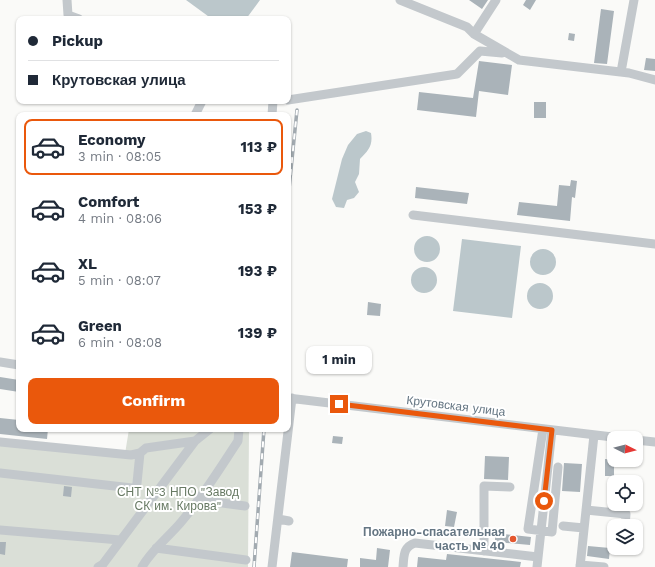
<!DOCTYPE html>
<html lang="en">
<head>
<meta charset="utf-8">
<style>
	:root { --surface:#fff; --page:#f6f6f7; --text:#1f2937; --muted:#747a83; --line:#e0e1e3; --accent:#ea580c }
	body { margin:0; font-family:"Work Sans",sans-serif; background:var(--page); color:var(--text); height:100vh; display:flex; flex-direction:column; font-size:15px; white-space:nowrap }
	* { box-sizing:border-box; margin:0 }
	p { font-size:13px; color:var(--muted) }
	.icon { flex:none; width:22px; height:22px; fill:none; stroke:currentColor; stroke-width:2; stroke-linecap:round; stroke-linejoin:round }
	.map { position:relative; flex:1; overflow:hidden }
	.sheet { position:absolute; left:16px; top:112px; width:275px; height:320px; display:flex; flex-direction:column; background:var(--surface); border-radius:8px; box-shadow:0 1px 3px #0004 }
	.sheet>* { flex:none }
	.hud { position:absolute; left:16px; top:16px; width:275px; height:88px; border-radius:8px; box-shadow:0 1px 3px #0004; display:grid; align-content:center; height:88px; padding:0 12px; background:var(--surface) }
	.needle { width:26px; rotate:96deg }
	.buttons { position:absolute; left:607px; top:431px; display:grid; gap:8px }
	.buttons a { display:grid; place-items:center; width:36px; height:36px; border-radius:8px; background:var(--surface); box-shadow:0 1px 3px #0004; font-size:20px }
	.end { position:absolute; width:18px; height:18px; margin:-9px; border:5px solid #ea580c; background:#fff; box-shadow:0 0 0 2px #fff }
	.from { border-radius:50% }
	.bubble { position:absolute; height:28px; border-radius:8px; background:var(--surface); box-shadow:0 1px 3px #0004; font-size:13px; font-weight:700; line-height:28px; text-align:center }
	.hud b { display:flex; align-items:center; gap:14px; height:38px; font-size:15px }
	.hud b+b { border-top:1px solid var(--line) }
	.hud i { width:10px; height:10px; background:var(--text) }
	ul { padding:7px 0 0; list-style:none }
	li { display:flex; align-items:center; gap:12px; height:56px; margin:0 8px 6px; padding:0 4px; border:2px solid transparent; border-radius:8px }
	li div { flex:1 }
	li b { display:block; font-size:15px }
	li em { font-style:normal; font-weight:700 }
	li.on { border-color:var(--accent) }
	li>.icon { width:36px; height:36px; stroke-width:1.5 }
	.button { display:flex; gap:8px; margin-top:auto; padding:8px 12px }
	.button a { flex:1; height:46px; border-radius:8px; background:var(--accent); color:#fff; font-size:16px; font-weight:700; line-height:46px; text-align:center }
	.map>svg:first-child { display:block }
	.green { fill:#dadfd7 }
	.water { fill:#bbc7cb }
	.building { fill:#aab3b9 }
	.lines { fill:none; stroke-linecap:round; stroke-linejoin:round }
	.minor { stroke:#c3c8cc; stroke-width:9 }
	.rail-casing { stroke:#a2aab0; stroke-width:3.5 }
	.rail { stroke:#fff; stroke-width:2; stroke-dasharray:6; stroke-linecap:butt }
	.route { stroke:#ea580c; stroke-width:5 }
	.poi-dot { fill:#e4572e; stroke:#fff; stroke-width:1.5 }
	.labels { text-anchor:middle; stroke-width:4; stroke-linejoin:round; paint-order:stroke }
	.street-label { font-size:12px; fill:#657683; stroke:#fff }
	.park-label { font-size:12px; fill:#687a64; stroke:#fff }
	.poi-label { font-size:12px; font-weight:bold; fill:#657683; stroke:#fff; text-anchor:end }
</style>
</head>
<body>
<div class="map">
<svg width="655" height="567" viewBox="0 0 655 567">
	<rect width="100%" height="100%" fill="#fafaf8"/>
	<path class="green" d="M 129,429 L 249,429 L 248,567 L 0,567 L 0,440 L 125,454 Z"/>
	<path class="water" d="M 186,0 L 260,0 L 246,19 L 212,19 Z
		M 366,131 L 371,133 C 373,145 369,150 360,159 L 359,174 L 355,182 L 359,192 L 354,198 L 347,200 L 344,208 L 336,207 L 332,199 L 342,159 L 348,145 L 357,134 Z
		M414 249a13 13 0 1 1 26 0a13 13 0 1 1-26 0Z
		M 462,239 L 521,246 L 512,318 L 453,311 Z
		M530 262a13 13 0 1 1 26 0a13 13 0 1 1-26 0Z
		M411 280a13 13 0 1 1 26 0a13 13 0 1 1-26 0Z
		M527 296a13 13 0 1 1 26 0a13 13 0 1 1-26 0Z"/>
	<path class="building" d="M 469,0 L 488,0 L 482,9 Z
		M 526,0 L 536,0 L 530,10 L 523,5 Z
		M 601,9 L 614,11 L 607,64 L 594,63 Z
		M 569,33 L 575,34 L 574,41 L 568,40 Z
		M 646,58 L 655,59 L 655,71 L 644,70 Z
		M 479,61 L 512,65 L 508,95 L 479,91 L 476,117 L 417,110 L 419,92 L 473,98 Z
		M 534,102 L 546,102 L 546,118 L 534,118 Z
		M 571,180 L 577,181 L 575,198 L 572,197 L 570,221 L 517,215 L 519,202 L 557,206 L 559,185 L 570,186 Z
		M 416,187 L 469,193 L 467,204 L 415,198 Z
		M 368,302 L 381,304 L 380,316 L 367,315 Z
		M 0,377 L 19,380 L 19,392 L 0,389 Z
		M 0,418 L 19,420 L 19,429 L 48,429 L 47,439 L 0,434 Z
		M 333,436 L 343,437 L 342,444 L 332,443 Z
		M 485,456 L 509,457 L 508,480 L 484,479 Z
		M 605,459 L 614,460 L 614,476 L 605,476 Z
		M 564,463 L 582,464 L 580,492 L 562,491 Z
		M 64,486 L 72,487 L 71,497 L 63,496 Z
		M 447,510 L 457,512 L 454,527 L 445,526 Z
		M 495,533 L 531,537 L 530,545 L 495,542 Z
		M 0,542 L 6,542 L 5,555 L 0,554 Z
		M 588,546 L 610,548 L 609,559 L 587,556 Z
		M 377,548 L 390,550 L 388,567 L 360,567 L 360,558 L 376,560 Z
		M 292,552 L 348,559 L 347,567 L 290,567 Z
		M 447,554 L 521,562 L 520,567 L 417,567 L 418,557 L 446,560 Z"/>
	<g class="lines">
		<path class="minor" d="M 67,0 L 68,15 L 79,19
			M 400,0 L 467,27 L 474,34 L 519,60 L 629,73 L 655,80
			M 474,34 L 496,0
			M 621,72 L 634,0
			M 288,100 L 457,74 L 480,51 L 502,53
			M 195,115 L 202,101
			M 272,115 L 273,101
			M 413,215 L 655,244
			M 0,362 L 19,365
			M 288,398 L 621,438
			M 543,429 L 528,529 L 552,532 L 558,467
			M 636,440 L 655,442
			M 0,442 L 131,455 L 140,453 L 146,448 L 195,441
			M 0,473 L 132,488 L 136,488 L 137,483 L 140,453
			M 199,500 L 245,506
			M 586,510 L 626,514 L 625,526
			M 278,519 L 289,521
			M 563,526 L 584,528
			M 0,530 L 120,540
			M 156,548 L 246,560
			M 484,551 L 484,486 L 510,487
			M 580,565 L 604,567
			M 98,567 L 103,564 L 195,441 L 210,429
			M 142,567 C 152,549 169,537 182,521 C 203,496 220,468 238,441 L 239,429
			M 272,567 L 292,398
			M 403,567 C 404,556 403,547 415,543 L 538,557
			M 537,567 L 552,430
			M 580,567 L 594,435"/>
		<g class="rail-casing">
			<path id="rail" d="M 288,199 L 297,110
				M 254,567 L 264,429"/>
		</g>
		<use href="#rail" class="rail"/>
	</g>
	<g class="lines">
		<path class="route" d="M 339,404 L 552,430 L 544,501"/>
	</g>
	<circle class="poi-dot" cx="513" cy="539" r="4"/>
	<g class="labels">
		<g class="street-label">
			<text transform="translate(456 406) rotate(7)" y="4">Крутовская улица</text>
		</g>
		<g class="park-label">
			<text x="178" y="496">СНТ №3 НПО "Завод<tspan x="178" dy="14">СК им. Кирова"</tspan></text>
		</g>
		<g class="poi-label">
			<text x="505" y="536">Пожарно-спасательная<tspan x="505" dy="14">часть № 40</tspan></text>
		</g>
	</g>
</svg>
<div class="buttons">
<a><svg class="needle" viewBox="-14 -14 28 28"><path d="M0-13l5 13h-10z" fill="#e53935"/><path d="M0 13l5-13h-10z" fill="#747a83"/></svg></a>
<a><svg class="icon" aria-label="locate" viewBox="0 0 24 24"><circle cx="12" cy="12" r="6"/><path d="M12 2v4M12 18v4M2 12h4M18 12h4"/></svg></a>
<a><svg class="icon" aria-label="layers" viewBox="0 0 24 24"><path d="M12 4l9 5-9 5-9-5zM3 14l9 5 9-5"/></svg></a>
</div>
<i class="end from" style="left:544px;top:501px"></i>
<i class="end" style="left:339px;top:404px"></i>
<div class="bubble" style="left:306px;top:346px;width:66px">1 min</div>
<div class="hud">
<b><i class="from"></i>Pickup</b>
<b><i></i>Крутовская улица</b>
</div>
<section class="sheet">
<ul>
<li class="on"><svg class="icon" aria-label="car" viewBox="0 0 24 24"><path d="M5 17H2v-5l4-1 3-4h7l3 4 3 1v5h-3M9 17h6M6 11h13"/><circle cx="7" cy="17" r="2"/><circle cx="17" cy="17" r="2"/></svg><div><b>Economy</b><p>3 min · 08:05</p></div><em>113 ₽</em></li>
<li><svg class="icon" aria-label="car" viewBox="0 0 24 24"><path d="M5 17H2v-5l4-1 3-4h7l3 4 3 1v5h-3M9 17h6M6 11h13"/><circle cx="7" cy="17" r="2"/><circle cx="17" cy="17" r="2"/></svg><div><b>Comfort</b><p>4 min · 08:06</p></div><em>153 ₽</em></li>
<li><svg class="icon" aria-label="car" viewBox="0 0 24 24"><path d="M5 17H2v-5l4-1 3-4h7l3 4 3 1v5h-3M9 17h6M6 11h13"/><circle cx="7" cy="17" r="2"/><circle cx="17" cy="17" r="2"/></svg><div><b>XL</b><p>5 min · 08:07</p></div><em>193 ₽</em></li>
<li><svg class="icon" aria-label="car" viewBox="0 0 24 24"><path d="M5 17H2v-5l4-1 3-4h7l3 4 3 1v5h-3M9 17h6M6 11h13"/><circle cx="7" cy="17" r="2"/><circle cx="17" cy="17" r="2"/></svg><div><b>Green</b><p>6 min · 08:08</p></div><em>139 ₽</em></li>
</ul>
<div class="button"><a>Confirm</a></div>
</section>
</div>
</body>
</html>
